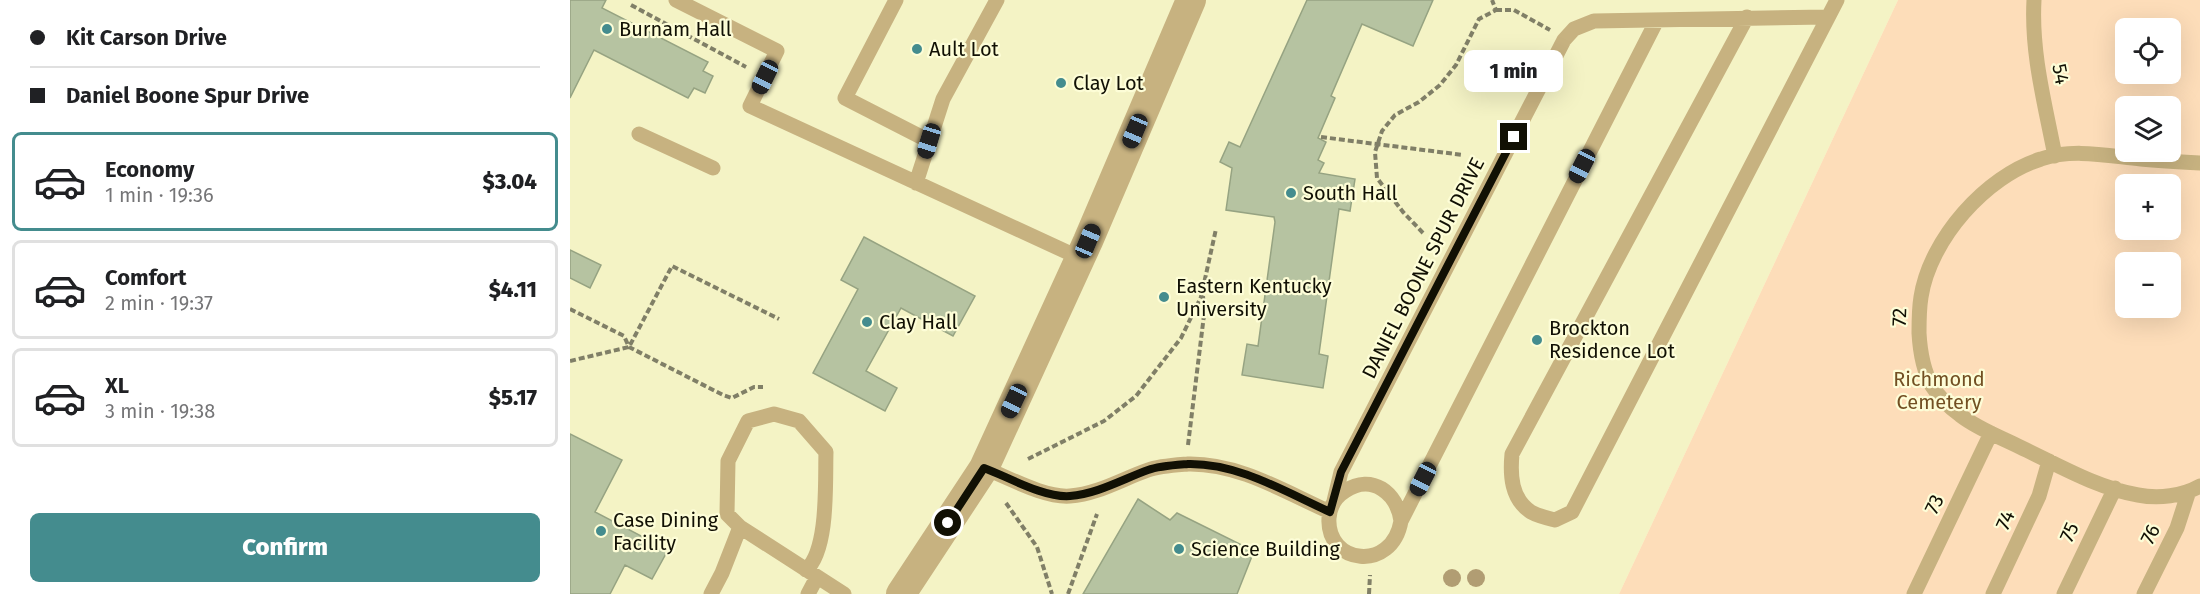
<!DOCTYPE html>
<html lang="en">
<head>
<meta charset="utf-8">
<style>
	:root { --surface:#fff; --page:#f2f2f2; --text:#202124; --muted:#757577; --line:#e0e0e0; --accent:#448c8e }
	body { margin:0; font-family:"Fira Sans",sans-serif; background:var(--page); color:var(--text); height:100vh; display:flex; flex-direction:column; font-size:22px; white-space:nowrap }
	* { box-sizing:border-box; margin:0 }
	p { font-size:20px; color:var(--muted) }
	.icon { flex:none; width:33px; height:33px; fill:none; stroke:currentColor; stroke-width:2; stroke-linecap:round; stroke-linejoin:round }
	.map { position:relative; flex:1; overflow:hidden }
	.details { display:flex; flex-direction:column; background:var(--surface); width:570px }
	.details>* { flex:none }
	.hud { display:grid; align-content:center; height:132px; padding:0 30px; background:var(--surface) }
	.buttons { position:absolute; left:1545px; top:18px; display:grid; gap:12px }
	.buttons a { display:grid; place-items:center; width:66px; height:66px; border-radius:9px; background:var(--surface); box-shadow:0 6px 24px #0002; font-size:30px }
	.end { position:absolute; width:27px; height:27px; margin:-14px; border:8px solid #111004; background:#fff; box-shadow:0 0 0 3px #fff }
	.from { border-radius:50% }
	.bubble { position:absolute; height:42px; border-radius:9px; background:var(--surface); box-shadow:0 6px 24px #0002; font-size:20px; font-weight:800; line-height:42px; text-align:center }
	.car { position:absolute; width:18px; height:36px; margin:-18px -9px; border-radius:8px; box-shadow:0 0 4px 2px #0007; background:linear-gradient(#222 24%,#8ab4d8 0 40%,#222 0 76%,#8ab4d8 0 86%,#222 0) }
	.hud b { display:flex; align-items:center; gap:21px; height:57px; font-size:22px }
	.hud b+b { border-top:2px solid var(--line) }
	.hud i { width:15px; height:15px; background:var(--text) }
	ul { padding:0; list-style:none }
	li { display:flex; align-items:center; gap:18px; height:99px; margin:0 12px 9px; padding:0 18px; border:3px solid var(--line); border-radius:9px }
	li div { flex:1 }
	li b { display:block; font-size:22px }
	li em { font-style:normal; font-weight:800 }
	li.on { border-color:var(--accent) }
	li>.icon { width:54px; height:54px; stroke-width:1.5 }
	.button { display:flex; gap:12px; margin-top:auto; padding:12px 30px }
	.button a { flex:1; height:69px; border-radius:9px; background:var(--accent); color:#fff; font-size:24px; font-weight:800; line-height:69px; text-align:center }
	main { display:flex; flex:1; min-height:0 }
	.map>svg:first-child { display:block }
	.built { fill:#f4f3c5 }
	.green { fill:#fdddb9; fill-rule:evenodd }
	.building { fill:#b6c3a1; stroke:#96a382; stroke-width:1.5 }
	.lines { fill:none; stroke-linecap:round; stroke-linejoin:round }
	.path { stroke:#807f67; stroke-width:4; stroke-dasharray:6 3; stroke-linecap:butt }
	.service { stroke:#c7b280; stroke-width:15 }
	.minor { stroke:#c7b280; stroke-width:30 }
	.tree { fill:#b19d73 }
	.route { stroke:#111004; stroke-width:8 }
	.poi-dot { fill:#448c8e; stroke:#fdfdd7; stroke-width:2 }
	.labels { text-anchor:middle; stroke-width:4.5; stroke-linejoin:round; paint-order:stroke }
	.poi-label { font-size:20px; fill:#111004; stroke:#fdfdd7; text-anchor:start }
	.street-label { font-size:20px; fill:#111004; stroke:#fdfdd7 }
	.park-label { font-size:20px; fill:#724f22; stroke:#fdfdd7 }
</style>
</head>
<body>
<main>
<section class="details">
<div class="hud">
<b><i class="from"></i>Kit Carson Drive</b>
<b><i></i>Daniel Boone Spur Drive</b>
</div>
<ul>
<li class="on"><svg class="icon" aria-label="car" viewBox="0 0 24 24"><path d="M5 17H2v-5l4-1 3-4h7l3 4 3 1v5h-3M9 17h6M6 11h13"/><circle cx="7" cy="17" r="2"/><circle cx="17" cy="17" r="2"/></svg><div><b>Economy</b><p>1 min · 19:36</p></div><em>$3.04</em></li>
<li><svg class="icon" aria-label="car" viewBox="0 0 24 24"><path d="M5 17H2v-5l4-1 3-4h7l3 4 3 1v5h-3M9 17h6M6 11h13"/><circle cx="7" cy="17" r="2"/><circle cx="17" cy="17" r="2"/></svg><div><b>Comfort</b><p>2 min · 19:37</p></div><em>$4.11</em></li>
<li><svg class="icon" aria-label="car" viewBox="0 0 24 24"><path d="M5 17H2v-5l4-1 3-4h7l3 4 3 1v5h-3M9 17h6M6 11h13"/><circle cx="7" cy="17" r="2"/><circle cx="17" cy="17" r="2"/></svg><div><b>XL</b><p>3 min · 19:38</p></div><em>$5.17</em></li>
</ul>
<div class="button"><a>Confirm</a></div>
</section>
<div class="map">
<svg width="1630" height="594" viewBox="0 0 1630 594">
	<rect width="100%" height="100%" fill="#fdfdd7"/>
	<path class="built" d="M 0,0 L 1328,0 L 1049,594 L 0,594 Z"/>
	<path class="green" d="M 1328,0 L 1630,0 L 1630,594 L 1049,594 ZM 1556,28 L 1600,28 L 1600,74 L 1556,74 ZM 1556,106 L 1600,106 L 1600,152 L 1556,152 ZM 1556,184 L 1600,184 L 1600,230 L 1556,230 ZM 1556,262 L 1600,262 L 1600,308 L 1556,308 Z"/>
	<path class="building" d="M 0,0 L 36,0 L 32,8 L 138,62 L 133,71 L 143,76 L 135,93 L 124,88 L 118,98 L 24,50 L 0,98 Z
		M 737,0 L 863,0 L 843,46 L 792,24 L 761,96 L 765,98 L 748,138 L 756,142 L 748,160 L 754,163 L 749,173 L 785,179 L 780,211 L 769,209 L 749,354 L 758,356 L 753,388 L 672,375 L 677,344 L 688,346 L 705,222 L 704,217 L 656,210 L 662,168 L 650,162 L 659,142 L 670,147 Z
		M 294,237 L 405,296 L 383,336 L 331,308 L 296,371 L 327,388 L 315,411 L 243,373 L 288,289 L 271,280 Z
		M 0,250 L 31,265 L 20,288 L 0,278 Z
		M 0,434 L 52,460 L 25,512 L 98,550 L 82,579 L 55,565 L 40,594 L 0,594 Z
		M 568,499 L 600,520 L 607,513 L 684,551 L 667,594 L 513,594 Z"/>
	<g class="lines">
		<path class="path" d="M 61,5 L 176,67
			M 926,10 L 944,10 L 980,30
			M 751,137 L 893,155
			M 853,233 L 833,212 L 807,178 L 805,152 L 812,131 L 825,115 L 849,102 L 870,85 L 886,65 L 909,19 L 926,10 L 922,0
			M 0,309 L 54,336 L 59,347 L 153,395 L 162,398 L 184,387 L 193,387
			M 0,361 L 59,347 L 102,266 L 209,319
			M 618,445 L 634,315 L 633,295
			M 458,459 L 534,421 L 566,396 L 611,338 L 631,297 L 646,229
			M 436,503 L 467,547 L 482,594
			M 498,594 L 527,514
			M 799,594 L 800,575"/>
		<path class="service" d="M 106,0 L 207,51 L 180,106 L 510,258
			M 326,0 L 275,98 L 359,141
			M 1464,0 C 1461,53 1475,104 1485,156
			M 1177,17 L 942,454 C 940,475 941,499 961,512 C 968,516 977,518 985,520 L 1002,512 L 1267,0
			M 69,134 L 143,168
			M 1630,163 C 1610,162 1591,161 1571,159 C 1539,156 1503,148 1471,159 C 1416,176 1360,239 1351,297 C 1349,309 1349,321 1349,333 C 1350,351 1353,370 1362,386 C 1369,397 1379,407 1390,415 C 1408,429 1430,437 1450,447 C 1488,465 1527,488 1568,495 C 1589,499 1612,496 1630,486
			M 346,183 L 373,99 L 427,0
			M 414,468 C 438,477 474,498 500,496 C 528,494 552,479 578,470 C 589,466 606,465 618,464 C 669,463 715,492 760,512
			M 764,501 L 771,472 L 994,40 L 1004,29 L 1024,21 L 1257,17
			M 831,521 C 827,493 802,473 775,491 C 765,497 760,507 759,518 C 756,564 822,573 831,521 L 1087,20
			M 236,570 C 259,550 255,481 256,452 L 229,421 L 204,414 L 178,421 L 158,461 L 157,514 L 170,527 L 274,594
			M 141,594 L 152,573 L 170,527
			M 238,594 L 247,577
			M 1344,594 L 1421,433
			M 1423,594 L 1469,496 L 1479,461
			M 1494,594 L 1545,488
			M 1574,594 L 1607,528 L 1619,491"/>
		<path class="minor" d="M 331,594 L 414,468 L 518,241 L 621,0"/>
	</g>
	<g class="tree">
		<circle cx="882" cy="578" r="9"/>
		<circle cx="906" cy="578" r="9"/>
	</g>
	<g class="lines">
		<path class="route" d="M 378,523 L 414,468 C 438,477 474,498 500,496 C 527,494 553,479 578,470 C 589,466 606,465 618,464 C 669,463 715,492 760,512 L 771,472 L 944,137"/>
	</g>
	<g class="poi-dot">
		<circle cx="37" cy="29" r="6"/>
		<circle cx="347" cy="49" r="6"/>
		<circle cx="491" cy="83" r="6"/>
		<circle cx="721" cy="193" r="6"/>
		<circle cx="594" cy="297" r="6"/>
		<circle cx="297" cy="322" r="6"/>
		<circle cx="967" cy="340" r="6"/>
		<circle cx="31" cy="531" r="6"/>
		<circle cx="609" cy="549" r="6"/>
	</g>
	<g class="labels">
		<g class="poi-label">
			<text x="49" y="36">Burnam Hall</text>
			<text x="359" y="56">Ault Lot</text>
			<text x="503" y="90">Clay Lot</text>
			<text x="733" y="200">South Hall</text>
			<text x="606" y="293">Eastern Kentucky<tspan x="606" dy="23">University</tspan></text>
			<text x="309" y="329">Clay Hall</text>
			<text x="979" y="335">Brockton<tspan x="979" dy="23">Residence Lot</tspan></text>
			<text x="43" y="527">Case Dining<tspan x="43" dy="23">Facility</tspan></text>
			<text x="621" y="556">Science Building</text>
		</g>
		<g class="street-label">
			<text transform="translate(1491 74) rotate(79)" y="7">54</text>
			<text transform="translate(853 268) rotate(-63)" y="7">DANIEL BOONE SPUR DRIVE</text>
			<text transform="translate(1329 317) rotate(-88)" y="7">72</text>
			<text transform="translate(1364 504) rotate(-64)" y="7">73</text>
			<text transform="translate(1435 520) rotate(-65)" y="7">74</text>
			<text transform="translate(1499 532) rotate(-65)" y="7">75</text>
			<text transform="translate(1580 534) rotate(-63)" y="7">76</text>
		</g>
		<g class="park-label">
			<text x="1369" y="386">Richmond<tspan x="1369" dy="23">Cemetery</tspan></text>
		</g>
	</g>
</svg>
<div class="buttons">
<a><svg class="icon" aria-label="locate" viewBox="0 0 24 24"><circle cx="12" cy="12" r="6"/><path d="M12 2v4M12 18v4M2 12h4M18 12h4"/></svg></a>
<a><svg class="icon" aria-label="layers" viewBox="0 0 24 24"><path d="M12 4l9 5-9 5-9-5zM3 14l9 5 9-5"/></svg></a>
<a>+</a>
<a>−</a>
</div>
<i class="end from" style="left:378px;top:523px"></i>
<i class="end" style="left:944px;top:137px"></i>
<div class="bubble" style="left:894px;top:50px;width:99px">1 min</div>
<i class="car" style="left:195px;top:77px;rotate:206deg"></i>
<i class="car" style="left:565px;top:131px;rotate:203deg"></i>
<i class="car" style="left:359px;top:141px;rotate:197deg"></i>
<i class="car" style="left:1012px;top:166px;rotate:207deg"></i>
<i class="car" style="left:518px;top:241px;rotate:23deg"></i>
<i class="car" style="left:444px;top:401px;rotate:205deg"></i>
<i class="car" style="left:853px;top:479px;rotate:207deg"></i>
</div>
</main>
</body>
</html>
